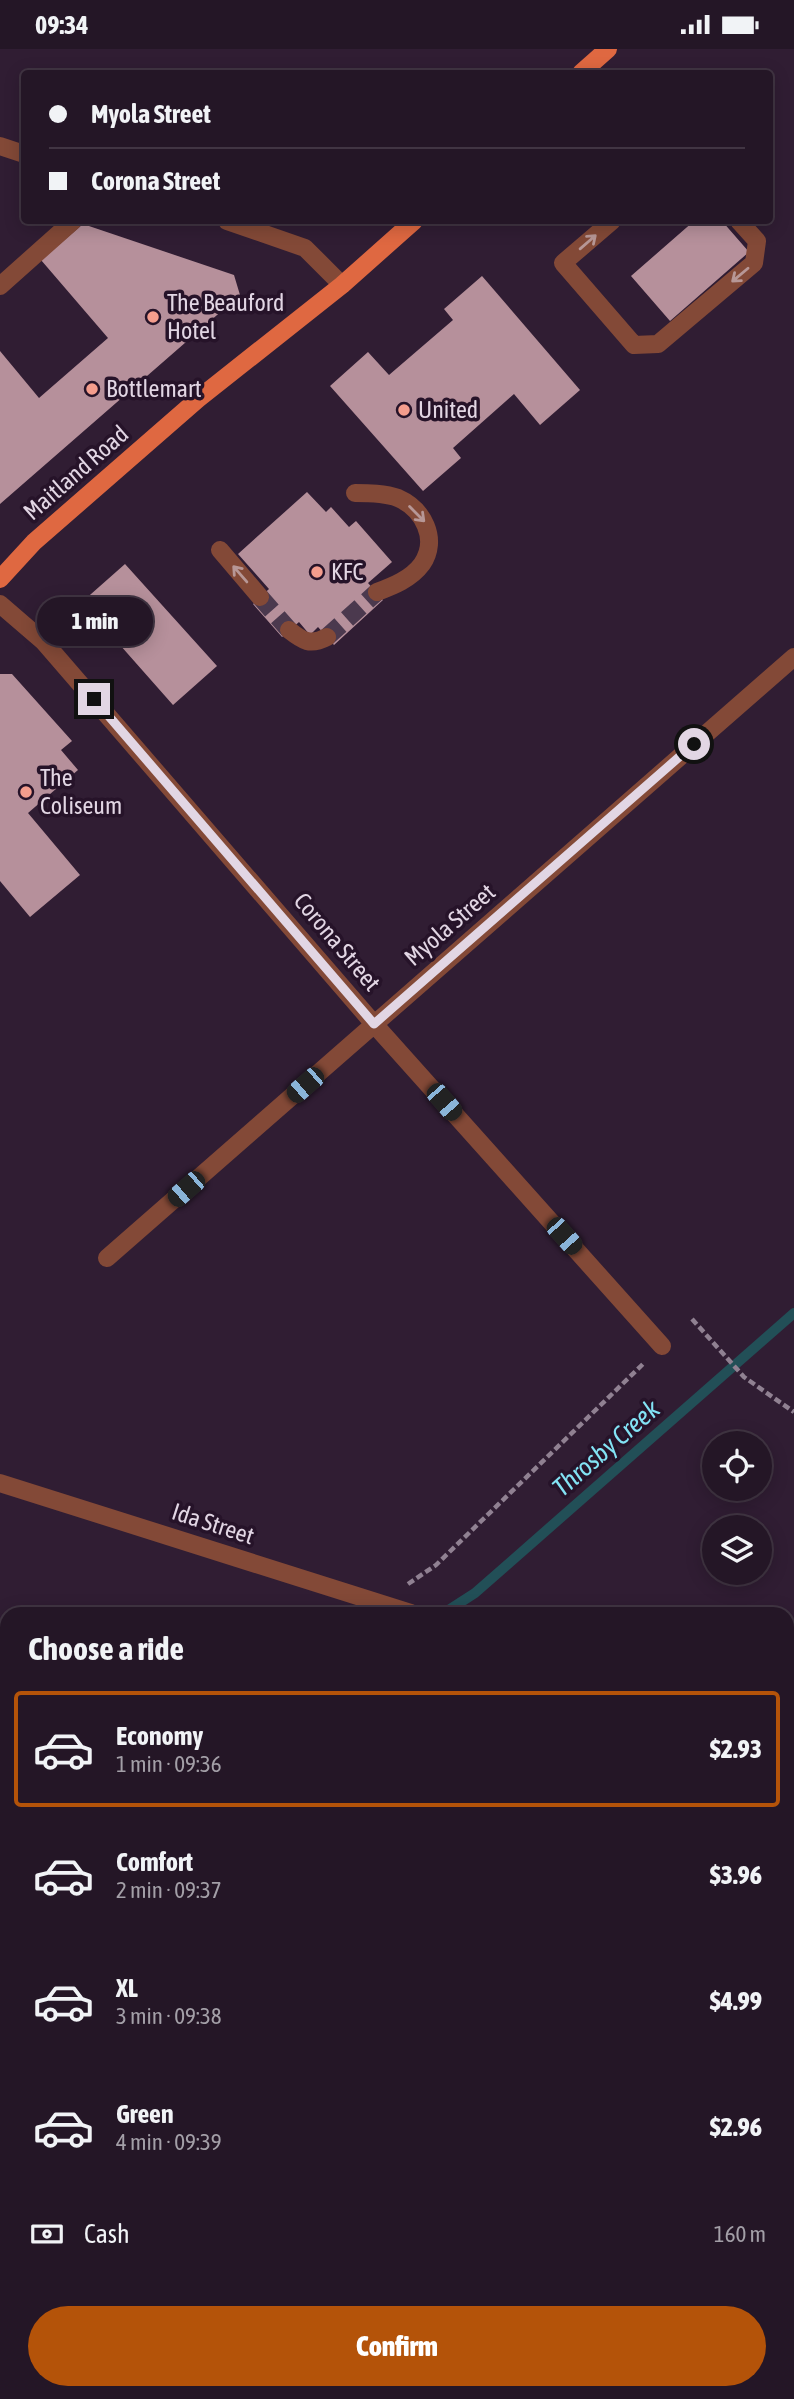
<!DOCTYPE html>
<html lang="en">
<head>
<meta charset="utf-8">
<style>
	:root { --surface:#241626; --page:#2c1f2e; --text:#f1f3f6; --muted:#a39fa7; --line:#413543; --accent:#b45309 }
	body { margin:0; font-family:"Asap Condensed",sans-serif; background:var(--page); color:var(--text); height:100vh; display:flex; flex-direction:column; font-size:26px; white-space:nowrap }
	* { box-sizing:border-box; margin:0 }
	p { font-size:23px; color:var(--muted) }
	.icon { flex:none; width:38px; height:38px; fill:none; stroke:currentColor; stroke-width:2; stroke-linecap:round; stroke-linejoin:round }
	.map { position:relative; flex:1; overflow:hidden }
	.sheet { position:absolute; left:0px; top:1558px; width:794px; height:793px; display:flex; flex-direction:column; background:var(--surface); border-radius:21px 21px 0 0; box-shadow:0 4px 18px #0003,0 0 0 2px var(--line) }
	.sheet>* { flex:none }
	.guide { position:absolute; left:21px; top:21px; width:752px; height:154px; border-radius:7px; box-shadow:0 4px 18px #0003,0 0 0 2px var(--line); display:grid; align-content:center; height:154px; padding:0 28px; background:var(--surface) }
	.buttons { position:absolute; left:702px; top:1382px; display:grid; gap:14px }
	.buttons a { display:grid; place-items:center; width:70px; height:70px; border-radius:50%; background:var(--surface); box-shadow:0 4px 18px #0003,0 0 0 2px var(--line); font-size:35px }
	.end { position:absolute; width:32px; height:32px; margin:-16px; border:9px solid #e2d6e4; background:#111; box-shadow:0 0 0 4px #111 }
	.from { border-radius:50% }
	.bubble { position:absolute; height:49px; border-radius:24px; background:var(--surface); box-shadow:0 4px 18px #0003,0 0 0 2px var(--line); font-size:23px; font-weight:800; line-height:49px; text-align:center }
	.car { position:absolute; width:21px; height:42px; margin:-21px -10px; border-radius:9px; box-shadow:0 0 5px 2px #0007; background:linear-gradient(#222 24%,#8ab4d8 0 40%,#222 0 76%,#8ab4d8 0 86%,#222 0) }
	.guide b { display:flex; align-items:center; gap:24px; height:66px; font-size:26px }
	.guide b+b { border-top:2px solid var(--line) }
	.guide i { width:18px; height:18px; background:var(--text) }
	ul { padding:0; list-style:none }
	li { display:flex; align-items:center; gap:21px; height:116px; margin:0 14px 10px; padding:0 14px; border:4px solid transparent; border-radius:7px }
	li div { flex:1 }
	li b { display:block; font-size:26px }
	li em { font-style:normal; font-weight:800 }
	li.on { border-color:var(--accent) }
	li>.icon { width:63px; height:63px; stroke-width:1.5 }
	h2 { padding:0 28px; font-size:32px; line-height:84px }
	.pay { display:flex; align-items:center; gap:18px; height:77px; padding:0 28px; font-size:26px }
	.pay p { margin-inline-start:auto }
	.action { display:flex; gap:14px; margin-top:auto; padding:14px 28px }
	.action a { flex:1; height:80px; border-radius:42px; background:var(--accent); color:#fff; font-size:28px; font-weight:800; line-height:80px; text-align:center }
	.status { display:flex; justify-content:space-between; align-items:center; height:49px; padding:0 35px; background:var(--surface); direction:ltr }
	.status svg { height:19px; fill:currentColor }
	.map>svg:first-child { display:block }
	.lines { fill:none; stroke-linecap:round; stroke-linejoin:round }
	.stream { stroke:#224f57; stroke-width:10 }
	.building { fill:#b6909b }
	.minor-tunnel { stroke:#4b394e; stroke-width:18; stroke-dasharray:18 9; stroke-linecap:butt }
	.path { stroke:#908192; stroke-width:4.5; stroke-dasharray:7 3.5; stroke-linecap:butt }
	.minor { stroke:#834937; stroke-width:18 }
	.major { stroke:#df6841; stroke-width:18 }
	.oneway { stroke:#b79796 }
	.route { stroke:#e2d6e4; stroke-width:9 }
	.poi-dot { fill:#f49d8d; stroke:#261329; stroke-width:2.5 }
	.labels { text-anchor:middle; stroke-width:7; stroke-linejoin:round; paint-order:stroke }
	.poi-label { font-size:24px; fill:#e2d6e4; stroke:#261329; text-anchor:start }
	.street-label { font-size:24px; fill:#e2d6e4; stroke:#261329 }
	.water-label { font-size:26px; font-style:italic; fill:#83e3f5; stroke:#261329 }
</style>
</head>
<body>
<div class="status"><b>09:34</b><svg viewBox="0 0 49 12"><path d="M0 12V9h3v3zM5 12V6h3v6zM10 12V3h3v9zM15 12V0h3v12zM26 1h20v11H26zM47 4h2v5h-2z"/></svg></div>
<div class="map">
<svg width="794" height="2350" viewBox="0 0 794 2350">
	<rect width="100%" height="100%" fill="#301d33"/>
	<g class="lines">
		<path class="stream" d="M 444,1564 L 475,1544 L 794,1264
			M 0,1827 L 7,1823"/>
	</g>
	<path class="building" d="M 694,172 L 722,172 L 749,203 L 670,272 L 631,227 Z
		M 83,175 L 234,226 L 240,246 L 0,455 L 0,302 L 39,349 L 108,289 L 41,211 Z
		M 482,227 L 580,341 L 540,376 L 514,345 L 453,399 L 461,409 L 423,442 L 330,337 L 368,303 L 389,326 L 453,271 L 444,260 Z
		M 307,443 L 326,463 L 331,458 L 349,478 L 356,472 L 392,513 L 368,534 L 383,551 L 334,596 L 318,578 L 310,586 L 299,573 L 282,588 L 253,555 L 269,540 L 238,505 Z
		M 125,515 L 217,617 L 173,656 L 82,553 Z
		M 0,625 L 12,625 L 72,692 L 61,701 L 78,721 L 28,764 L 80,826 L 30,868 L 0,832 Z"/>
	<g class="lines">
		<path class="minor-tunnel" d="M 260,548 L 289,581
			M 327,588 L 377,543"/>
		<path class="path" d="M 692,1270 L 744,1328 L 794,1363
			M 408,1535 L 436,1516 L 644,1314
			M 0,1782 L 7,1777"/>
		<path class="minor" d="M 0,97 L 24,105
			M 227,172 L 305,199 L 342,236
			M 612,172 L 563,214 L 634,296 L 658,295 L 754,214 L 757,192 L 739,172
			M 0,237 L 73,172
			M 355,444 C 368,444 385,444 398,449 C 423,460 439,490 422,515 C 411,530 393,537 377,543
			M 220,501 L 260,548
			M 0,555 L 44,593 L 374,975 L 662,1297
			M 289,581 C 303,592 310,597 327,588
			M 107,1209 L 794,608
			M 0,1434 L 411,1564
			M 788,1685 L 794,1687
			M 0,1871 L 7,1873
			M 788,2115 L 794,2117
			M 0,2344 L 7,2325
			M 267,2350 L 270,2343
			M 542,2350 L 544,2343"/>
		<path class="major" d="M 581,24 L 608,0
			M 0,530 L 34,493 L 198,350 L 342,236 L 414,172"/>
	</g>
	<defs><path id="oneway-shaft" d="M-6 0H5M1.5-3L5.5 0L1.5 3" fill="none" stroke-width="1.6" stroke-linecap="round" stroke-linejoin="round" transform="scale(1.75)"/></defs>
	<g class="oneway">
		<use href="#oneway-shaft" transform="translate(588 193) rotate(-41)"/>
		<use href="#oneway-shaft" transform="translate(740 226) rotate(140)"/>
		<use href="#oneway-shaft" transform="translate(417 465) rotate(45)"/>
		<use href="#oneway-shaft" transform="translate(240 525) rotate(-131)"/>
	</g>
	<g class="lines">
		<path class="route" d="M 94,650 L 374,975 L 694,695"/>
	</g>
	<g class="poi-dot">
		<circle cx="153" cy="268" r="7"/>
		<circle cx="92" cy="340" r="7"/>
		<circle cx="404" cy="361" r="7"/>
		<circle cx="317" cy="523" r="7"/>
		<circle cx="26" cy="743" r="7"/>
	</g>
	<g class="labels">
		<g class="poi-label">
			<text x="167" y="262">The Beauford<tspan x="167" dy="28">Hotel</tspan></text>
			<text x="106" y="348">Bottlemart</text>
			<text x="418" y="369">United</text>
			<text x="331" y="531">KFC</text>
			<text x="40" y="737">The<tspan x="40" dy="28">Coliseum</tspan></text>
		</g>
		<g class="street-label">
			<text transform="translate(76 424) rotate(-41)" y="8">Maitland Road</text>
			<text transform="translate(450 876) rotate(-41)" y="8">Myola Street</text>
			<text transform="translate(337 893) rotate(50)" y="8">Corona Street</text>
			<text transform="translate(213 1475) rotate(18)" y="8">Ida Street</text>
		</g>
		<g class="water-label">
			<text transform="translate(606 1399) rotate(-41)" y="9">Throsby Creek</text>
		</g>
	</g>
</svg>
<div class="buttons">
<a><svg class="icon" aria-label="locate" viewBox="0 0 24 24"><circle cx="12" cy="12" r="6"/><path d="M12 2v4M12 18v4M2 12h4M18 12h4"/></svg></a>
<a><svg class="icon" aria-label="layers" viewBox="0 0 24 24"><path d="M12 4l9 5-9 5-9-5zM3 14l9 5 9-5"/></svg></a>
</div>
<i class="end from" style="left:694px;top:695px"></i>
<i class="end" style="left:94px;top:650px"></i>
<div class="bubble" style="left:37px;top:548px;width:116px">1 min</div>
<i class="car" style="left:305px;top:1036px;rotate:229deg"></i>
<i class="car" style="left:444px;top:1053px;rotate:139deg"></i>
<i class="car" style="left:186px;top:1140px;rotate:229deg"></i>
<i class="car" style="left:564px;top:1187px;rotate:138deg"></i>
<div class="guide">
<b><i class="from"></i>Myola Street</b>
<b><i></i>Corona Street</b>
</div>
<section class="sheet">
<h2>Choose a ride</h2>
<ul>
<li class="on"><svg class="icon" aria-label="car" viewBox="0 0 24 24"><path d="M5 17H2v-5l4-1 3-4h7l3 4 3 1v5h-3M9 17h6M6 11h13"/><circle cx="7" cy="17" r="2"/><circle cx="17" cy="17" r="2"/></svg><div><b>Economy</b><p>1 min · 09:36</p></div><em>$2.93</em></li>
<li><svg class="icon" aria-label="car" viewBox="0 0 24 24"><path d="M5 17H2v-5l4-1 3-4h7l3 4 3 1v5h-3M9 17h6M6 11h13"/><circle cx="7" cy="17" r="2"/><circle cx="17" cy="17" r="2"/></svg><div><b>Comfort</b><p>2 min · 09:37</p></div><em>$3.96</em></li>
<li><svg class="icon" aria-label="car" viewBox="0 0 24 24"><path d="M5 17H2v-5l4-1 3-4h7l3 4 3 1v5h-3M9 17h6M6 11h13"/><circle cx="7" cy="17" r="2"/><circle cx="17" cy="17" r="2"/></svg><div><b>XL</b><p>3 min · 09:38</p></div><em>$4.99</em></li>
<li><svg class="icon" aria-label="car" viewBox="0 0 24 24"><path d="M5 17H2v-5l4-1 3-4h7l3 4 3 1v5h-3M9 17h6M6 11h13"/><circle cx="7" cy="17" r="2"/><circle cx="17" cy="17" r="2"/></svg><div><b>Green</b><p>4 min · 09:39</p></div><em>$2.96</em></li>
</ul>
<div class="pay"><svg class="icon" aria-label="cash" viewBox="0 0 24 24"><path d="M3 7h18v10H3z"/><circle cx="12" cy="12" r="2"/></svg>Cash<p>160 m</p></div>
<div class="action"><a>Confirm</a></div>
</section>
</div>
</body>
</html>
